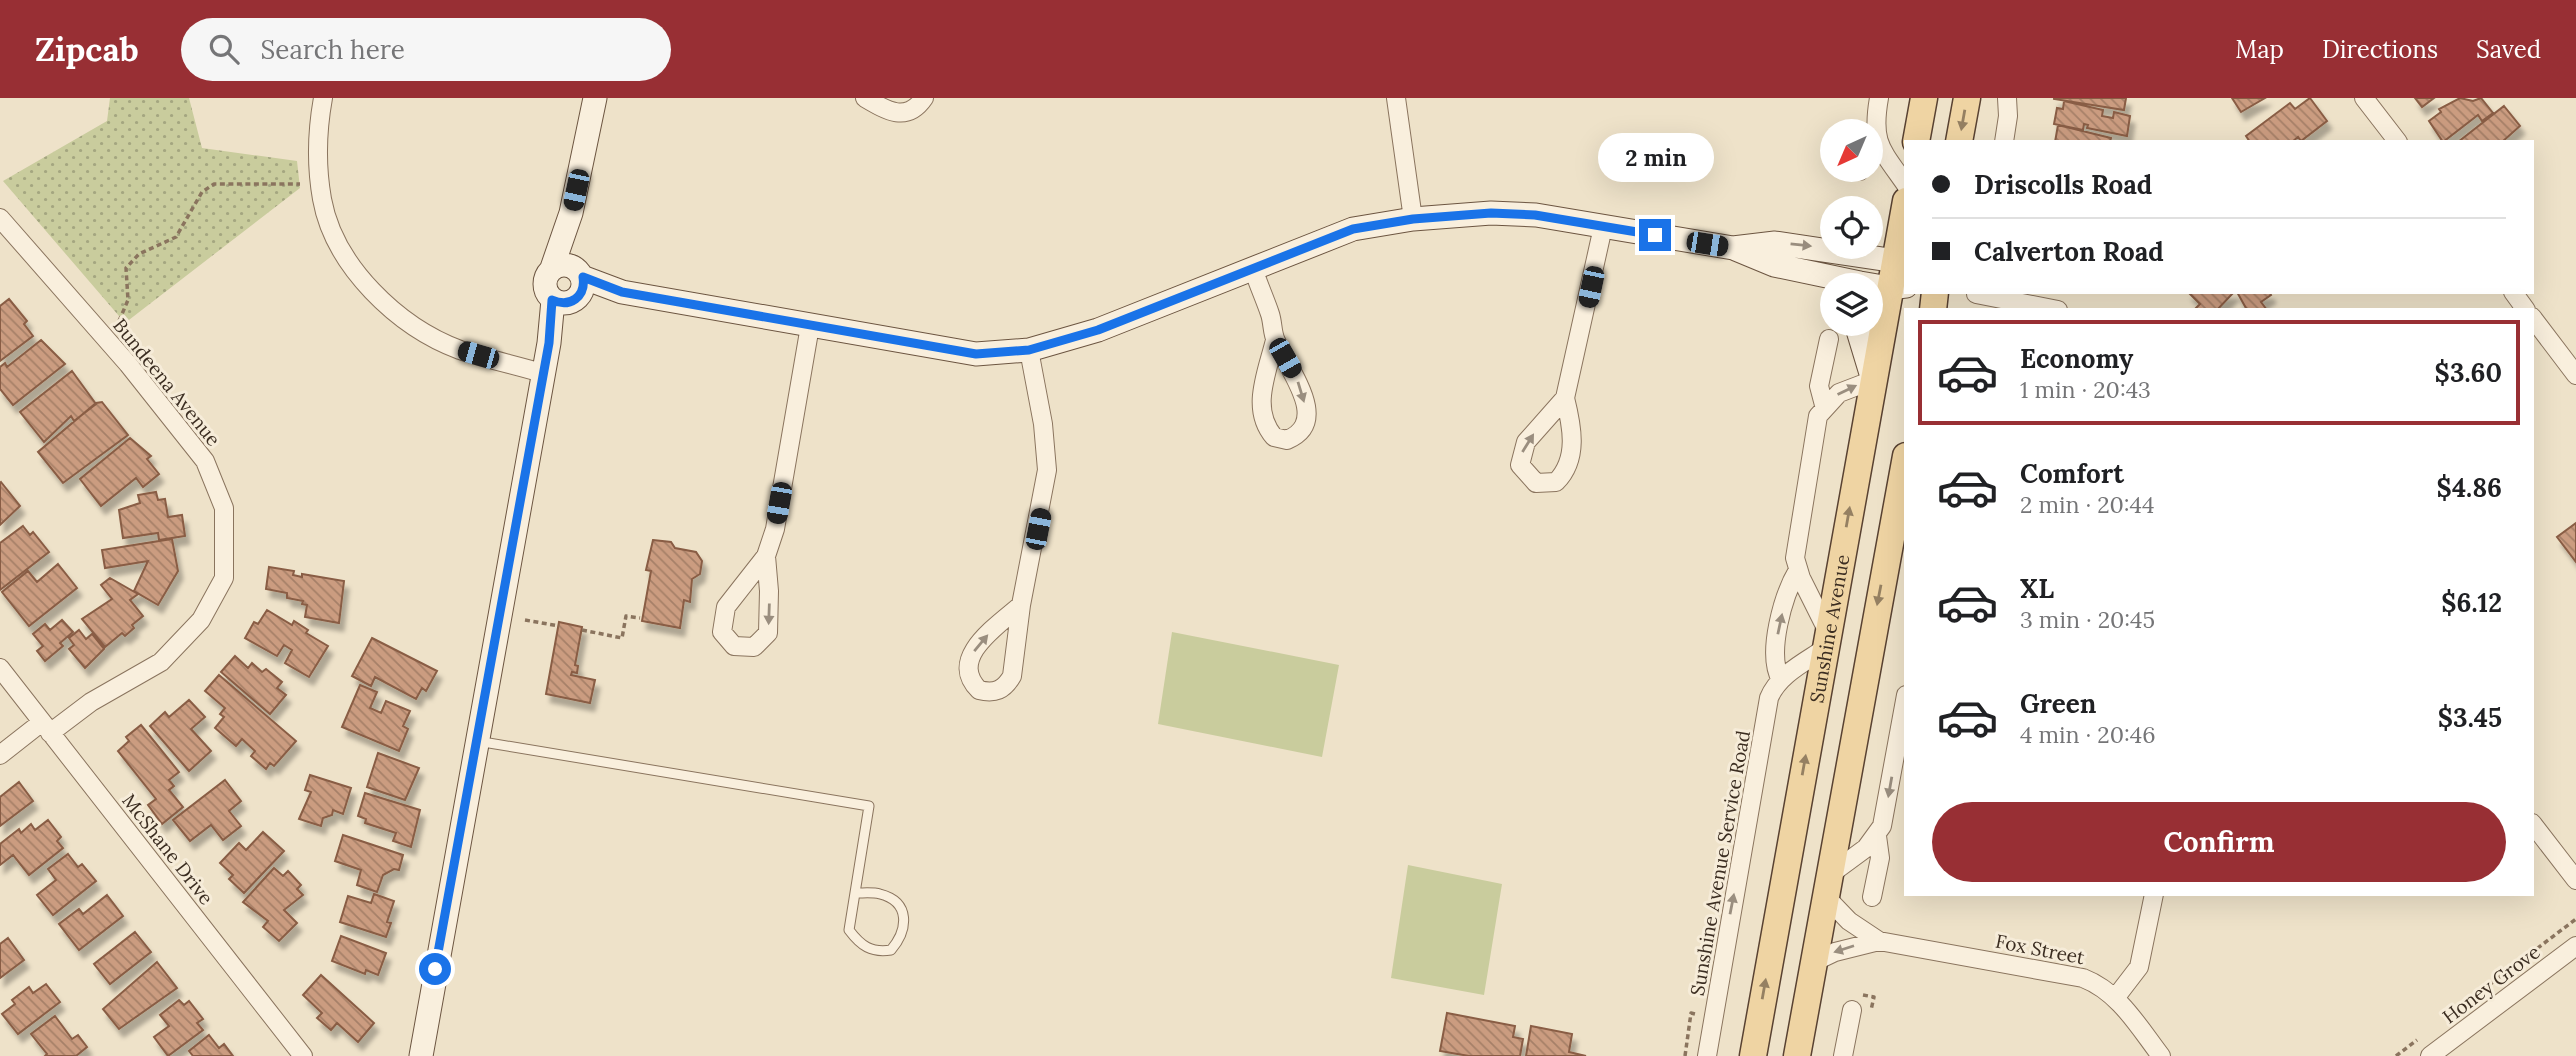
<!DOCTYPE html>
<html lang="en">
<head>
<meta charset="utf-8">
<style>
	:root { --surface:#fff; --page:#f6f6f6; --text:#202124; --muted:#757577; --line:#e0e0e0; --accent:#982f34 }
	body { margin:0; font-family:Lora,serif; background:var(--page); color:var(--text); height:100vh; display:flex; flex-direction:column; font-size:26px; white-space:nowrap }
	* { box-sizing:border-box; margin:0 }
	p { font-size:23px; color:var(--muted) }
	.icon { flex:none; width:38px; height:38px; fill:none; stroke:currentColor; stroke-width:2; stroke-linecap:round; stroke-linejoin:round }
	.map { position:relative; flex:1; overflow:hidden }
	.details { position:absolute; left:1904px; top:210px; width:630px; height:588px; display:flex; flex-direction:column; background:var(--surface); border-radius:0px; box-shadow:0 7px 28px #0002 }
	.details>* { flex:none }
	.hud { position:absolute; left:1904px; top:42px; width:630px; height:154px; border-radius:0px; box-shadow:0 7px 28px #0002; display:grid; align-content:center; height:154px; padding:0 28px; background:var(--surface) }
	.needle { width:46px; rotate:224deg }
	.fabs { position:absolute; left:1820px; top:21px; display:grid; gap:14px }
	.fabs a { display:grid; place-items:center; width:63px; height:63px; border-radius:50%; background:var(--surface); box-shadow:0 7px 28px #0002; font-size:35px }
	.end { position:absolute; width:32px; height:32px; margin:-16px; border:9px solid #1a73e8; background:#fff; box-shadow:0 0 0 4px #fff }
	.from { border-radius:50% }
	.bubble { position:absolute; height:49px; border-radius:24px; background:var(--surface); box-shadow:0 7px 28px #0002; font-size:23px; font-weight:700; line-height:49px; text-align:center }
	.car { position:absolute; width:21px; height:42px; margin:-21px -10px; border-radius:9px; box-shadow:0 0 5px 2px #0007; background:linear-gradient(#222 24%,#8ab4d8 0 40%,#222 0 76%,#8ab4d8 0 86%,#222 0) }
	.hud b { display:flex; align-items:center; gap:24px; height:66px; font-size:26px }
	.hud b+b { border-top:2px solid var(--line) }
	.hud i { width:18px; height:18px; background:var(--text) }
	ul { padding:12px 0 0; list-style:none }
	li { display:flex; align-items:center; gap:21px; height:105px; margin:0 14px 10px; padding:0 14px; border:4px solid transparent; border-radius:0px }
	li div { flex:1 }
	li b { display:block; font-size:26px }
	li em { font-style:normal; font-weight:700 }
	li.current { border-color:var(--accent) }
	li>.icon { width:63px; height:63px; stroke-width:1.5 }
	.action { display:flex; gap:14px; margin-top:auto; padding:14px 28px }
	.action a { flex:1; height:80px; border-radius:42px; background:var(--accent); color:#fff; font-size:28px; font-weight:700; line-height:80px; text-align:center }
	header { display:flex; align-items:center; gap:42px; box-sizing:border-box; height:98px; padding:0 35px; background:var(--accent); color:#fff }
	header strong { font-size:33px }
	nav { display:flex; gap:38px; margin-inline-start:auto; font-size:24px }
	.search { width:490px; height:63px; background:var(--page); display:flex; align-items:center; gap:18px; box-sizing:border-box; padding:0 24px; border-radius:38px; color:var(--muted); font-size:26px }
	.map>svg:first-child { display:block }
	.grass { fill:url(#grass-dots) }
	.pitch { fill:#c9cc9d }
	.building { fill:url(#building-back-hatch); stroke:#895d44; stroke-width:2; filter:url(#shadow) }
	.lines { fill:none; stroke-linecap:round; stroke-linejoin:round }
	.lane-casing { stroke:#8a745e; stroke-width:11 }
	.street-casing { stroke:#8a745e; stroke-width:20 }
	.secondary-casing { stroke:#6c5541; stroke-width:25 }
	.primary-casing { stroke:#594232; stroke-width:29 }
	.path { stroke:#8a745e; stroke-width:3.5; stroke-dasharray:5 3.5; stroke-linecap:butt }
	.lane { stroke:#f9efdd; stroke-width:9 }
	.street { stroke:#f9efdd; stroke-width:18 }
	.secondary { stroke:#f9efdd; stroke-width:23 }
	.primary { stroke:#efd4a3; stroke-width:26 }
	.oneway { fill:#958062 }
	.oneway2 { fill:#9a8e7f }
	.route { stroke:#1a73e8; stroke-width:9 }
	.labels { text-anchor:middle; stroke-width:6; stroke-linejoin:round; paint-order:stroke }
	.street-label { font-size:19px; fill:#3b2d21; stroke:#f6ecd9 }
</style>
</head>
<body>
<header>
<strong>Zipcab</strong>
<div class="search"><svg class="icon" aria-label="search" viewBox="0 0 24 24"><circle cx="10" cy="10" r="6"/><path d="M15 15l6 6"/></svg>Search here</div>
<nav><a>Map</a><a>Directions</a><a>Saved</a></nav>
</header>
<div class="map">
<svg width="2576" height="958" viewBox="0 0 2576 958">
	<defs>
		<pattern id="grass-dots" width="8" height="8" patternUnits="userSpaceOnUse" patternTransform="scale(1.75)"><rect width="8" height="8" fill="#c9cc9d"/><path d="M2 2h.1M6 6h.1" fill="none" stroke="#a4a680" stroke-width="1.8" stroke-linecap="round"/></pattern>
		<pattern id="building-back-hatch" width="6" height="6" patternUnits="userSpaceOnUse" patternTransform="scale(1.75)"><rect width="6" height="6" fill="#cb9c80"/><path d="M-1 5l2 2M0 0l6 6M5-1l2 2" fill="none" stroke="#a68068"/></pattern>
		<filter id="shadow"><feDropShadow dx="4.5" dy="8" stdDeviation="2" flood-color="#0004"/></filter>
	</defs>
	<rect width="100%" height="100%" fill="#eee2c9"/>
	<path class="grass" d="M 110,0 L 189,0 L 202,50 L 297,63 L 300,90 L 125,225 L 3,83 L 107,23 Z"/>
	<path class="pitch" d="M 1172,534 L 1339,567 L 1322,659 L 1158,626 Z
		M 1408,767 L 1502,786 L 1484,897 L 1391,880 Z"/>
	<path class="building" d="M 2126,0 L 2124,12 L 2054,1 L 2054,0 Z
		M 2232,0 L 2265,0 L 2241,14 Z
		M 2310,0 L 2327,23 L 2301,43 L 2298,39 L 2292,44 L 2250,44 L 2246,38 L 2290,5 L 2295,11 Z
		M 2415,0 L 2434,0 L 2422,9 Z
		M 2460,0 L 2473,3 L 2481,0 L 2493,15 L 2482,23 L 2478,17 L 2443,44 L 2429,23 L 2441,14 L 2439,11 Z
		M 2064,3 L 2103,12 L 2102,18 L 2113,20 L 2114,14 L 2130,18 L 2127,38 L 2087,30 L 2088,27 L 2084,26 L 2083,32 L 2054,26 L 2057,10 L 2063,11 Z
		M 2504,8 L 2520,28 L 2502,44 L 2458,44 Z
		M 2058,27 L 2111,40 L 2110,44 L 2055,44 Z
		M 2188,194 L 2234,194 L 2217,212 L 2194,212 L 2200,206 Z
		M 2237,194 L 2269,194 L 2271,197 L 2261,204 L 2267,212 L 2247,212 Z
		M 9,201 L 27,223 L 24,226 L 33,238 L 0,263 L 0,208 Z
		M 41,242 L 65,266 L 13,307 L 0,291 L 0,269 L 5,265 L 7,269 Z
		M 72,273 L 96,306 L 74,323 L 71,318 L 44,344 L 20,314 Z
		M 102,304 L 128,337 L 63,385 L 38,354 L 96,305 Z
		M 130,340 L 151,358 L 147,361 L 159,376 L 143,389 L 136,380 L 101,408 L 80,381 Z
		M 1,384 L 20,408 L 0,427 L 0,385 Z
		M 156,394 L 158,402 L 165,401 L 168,419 L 182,417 L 185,438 L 159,442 L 158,435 L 123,440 L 119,412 L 140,405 L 138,397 Z
		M 2576,425 L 2576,464 L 2557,439 Z
		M 23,428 L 30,437 L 33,434 L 49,454 L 0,492 L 0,445 Z
		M 172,441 L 178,473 L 158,507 L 134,493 L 148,463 L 105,470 L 102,452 Z
		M 653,442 L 671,444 L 675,450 L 696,454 L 702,463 L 700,476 L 692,481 L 690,504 L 684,502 L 680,530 L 642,523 L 651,473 L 646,472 Z
		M 58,466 L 77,490 L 29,528 L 2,494 L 28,473 L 37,484 Z
		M 269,469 L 294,473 L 293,477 L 302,479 L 302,476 L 344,483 L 339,525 L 305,519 L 307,507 L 302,506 L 303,503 L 287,500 L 287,495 L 266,491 Z
		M 110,480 L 138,496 L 130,502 L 143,518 L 132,527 L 134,530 L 125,538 L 122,535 L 105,549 L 82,521 L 112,501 L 101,487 Z
		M 267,512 L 292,527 L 294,523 L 308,532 L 306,535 L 328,548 L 309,579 L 285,565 L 292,552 L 284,547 L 277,558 L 245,540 L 254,524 L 258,526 Z
		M 62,522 L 73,534 L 60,545 L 63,548 L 45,563 L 37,553 L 43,548 L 33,536 L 45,526 L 50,532 Z
		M 559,524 L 582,529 L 575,567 L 578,568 L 577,575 L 572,574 L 571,577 L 595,582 L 590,605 L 546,596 Z
		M 79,532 L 86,541 L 92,536 L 104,551 L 85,570 L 69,551 L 74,547 L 69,540 Z
		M 372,540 L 437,573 L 426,593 L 422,590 L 416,601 L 375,579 L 371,588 L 352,578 Z
		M 235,558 L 248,570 L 252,565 L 262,574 L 266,571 L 282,584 L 277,590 L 286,597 L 270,616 L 221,574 Z
		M 219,577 L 296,643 L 274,668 L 270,665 L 266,671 L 251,658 L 255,653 L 242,641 L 236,648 L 215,630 L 224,619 L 220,616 L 225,610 L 205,593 Z
		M 360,587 L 377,594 L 370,610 L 381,615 L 386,603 L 410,613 L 403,628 L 408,631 L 399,653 L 342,629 Z
		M 189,602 L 205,619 L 191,631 L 211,653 L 189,673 L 150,628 L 165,614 L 169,619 Z
		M 141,627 L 179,674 L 169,682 L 174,688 L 169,692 L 183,709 L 162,726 L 148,707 L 156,701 L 118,653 L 129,643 L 126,639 Z
		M 378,655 L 419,670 L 405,702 L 367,689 Z
		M 310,677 L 351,690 L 343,716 L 333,712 L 332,717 L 323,720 L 321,728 L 299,721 L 311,694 L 305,692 Z
		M 225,682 L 241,703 L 229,713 L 241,728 L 223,742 L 211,727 L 190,743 L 173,722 Z
		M 19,684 L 33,703 L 0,728 L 0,699 Z
		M 365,695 L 420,712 L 411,749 L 393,743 L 396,735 L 365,725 L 366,721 L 358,718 Z
		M 48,722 L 61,739 L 57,743 L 63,750 L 29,777 L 13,757 L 0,767 L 0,746 L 19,731 L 21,735 L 31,726 L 35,732 Z
		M 263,734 L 284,753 L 244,795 L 229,781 L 233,777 L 220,765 L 239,745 L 246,752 Z
		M 343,737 L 403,757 L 399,772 L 394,771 L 383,777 L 377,794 L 357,787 L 361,772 L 335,763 Z
		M 68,756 L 78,769 L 82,766 L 96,783 L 53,817 L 37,797 L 56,782 L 48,771 Z
		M 274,770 L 283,778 L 288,773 L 301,787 L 297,791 L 303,797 L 284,812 L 297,825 L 279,843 L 263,829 L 268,823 L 243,804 Z
		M 374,796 L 394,803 L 387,824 L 391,825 L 386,839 L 340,824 L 348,798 L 371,805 Z
		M 107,797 L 123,818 L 79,852 L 59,826 L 79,811 L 83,816 Z
		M 135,834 L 151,854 L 110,886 L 94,866 Z
		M 341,838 L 386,855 L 378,877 L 366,872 L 365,876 L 332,863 Z
		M 8,840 L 24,862 L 0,880 L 0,846 Z
		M 157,864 L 177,890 L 119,931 L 103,911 Z
		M 321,877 L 374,925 L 358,944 L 337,925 L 331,932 L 317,920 L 322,915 L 303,897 Z
		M 46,886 L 60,904 L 18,936 L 2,916 L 15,906 L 12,902 L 29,889 L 33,895 Z
		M 179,902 L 184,907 L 189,903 L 203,921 L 197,925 L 203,932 L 168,958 L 154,939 L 169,928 L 160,917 Z
		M 1447,915 L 1515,928 L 1513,939 L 1523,941 L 1520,958 L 1469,958 L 1440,953 Z
		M 55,918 L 72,941 L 78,937 L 87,949 L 76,958 L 45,958 L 47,956 L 31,936 Z
		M 1531,928 L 1572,936 L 1569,954 L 1586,958 L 1526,958 Z
		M 209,937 L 219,950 L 224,946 L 233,958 L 193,958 L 189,953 Z"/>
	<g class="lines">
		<g class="lane-casing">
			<path id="lane" d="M 1862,77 L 1863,72
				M 477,643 L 869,708 L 849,832 C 861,848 871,855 891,852 C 908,832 911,804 880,796 C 873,794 864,795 857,795"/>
		</g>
		<g class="street-casing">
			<path id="street" d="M 323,0 C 317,33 316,67 322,101 C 334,168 398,229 460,252 C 487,261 515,267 542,275
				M 865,0 C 887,13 907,25 924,0
				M 1396,0 L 1413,121
				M 1879,0 C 1871,45 1881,51 1906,87
				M 2364,0 L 2398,44
				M 2004,44 L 2008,18 L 2007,0
				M 0,120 L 128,266 L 205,363 L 224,410 L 224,480 L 201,522 L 161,564 L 91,604 L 50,635
				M 1253,170 C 1258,186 1265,201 1270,216 C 1273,225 1272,235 1276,243 C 1287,271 1332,323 1287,342 L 1274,339 C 1250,311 1267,275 1275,242
				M 2513,194 L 2526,212
				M 1976,196 L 2058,212
				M 2532,219 L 2576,277
				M 1565,300 C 1572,328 1579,361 1556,384 L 1536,385 L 1520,367 L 1526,344 L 1565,300 L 1603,129
				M 1824,307 L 1819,288 L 1829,241
				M 766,458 L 726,509 L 722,534 L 734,548 L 754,549 L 768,535 L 769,493 L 766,458 L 775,431 L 810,228
				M 1021,507 C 997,528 947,560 979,592 C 995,596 1004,592 1012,578 L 1021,507 L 1047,372 L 1043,326 L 1029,252
				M 1827,532 L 1801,480 L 1795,460 L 1818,318 L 1839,295 L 1873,282
				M 0,570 L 303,958
				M 1781,582 C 1766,556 1783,497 1798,472
				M 0,657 L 42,624
				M 2532,725 L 2576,782
				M 1828,778 L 1866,750 L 1882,728 L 1906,597
				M 1825,798 L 1849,823 L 1879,843
				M 1872,799 L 1880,760 L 1877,738
				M 1812,865 L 1835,854 L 1879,843 L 2083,880 C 2119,894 2138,928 2161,958
				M 2116,899 L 2139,869 L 2154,796
				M 1707,958 L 1769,600 C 1778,577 1805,564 1824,551
				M 1843,958 L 1852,912
				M 2430,958 L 2576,848"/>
		</g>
		<g class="secondary-casing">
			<path id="secondary" d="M 1733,150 L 1775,145 L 1896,163 L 1906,168
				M545 186a19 19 0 1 1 38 0a19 19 0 1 1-38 0Z
				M 552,170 L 571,115 L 595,0
				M 582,179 L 622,194 L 976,256 L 1029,252 L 1098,232 L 1353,131 L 1413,121 L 1491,115 L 1536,117 L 1733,150 L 1774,167 L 1860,185 L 1889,190 L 1906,188
				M 1856,226 L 1873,282
				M 421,958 L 549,245 L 553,202"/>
		</g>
		<g class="primary-casing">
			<g id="primary">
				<path d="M 1916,44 L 1924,0"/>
				<path d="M 1959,44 L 1967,0"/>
				<path d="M 1933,212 L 1935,194"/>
				<path id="s1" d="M 1753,958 L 1906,103"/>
				<path d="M 1797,958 L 1906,358"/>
			</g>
		</g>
		<path class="path" d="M 119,223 L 128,202 L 126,170 L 139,156 L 176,139 L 202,94 L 214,86 L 300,86
			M 525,522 L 559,528
			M 582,532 L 622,540 L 626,518 L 640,520
			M 1863,897 L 1874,899 L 1871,912
			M 2456,912 L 2576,821
			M 1685,958 L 1691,915 L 1695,916
			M 2396,958 L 2417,942"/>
		<use href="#lane" class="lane"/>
		<use href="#street" class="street"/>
		<use href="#secondary" class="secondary"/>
		<use href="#primary" class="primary"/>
	</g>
	<defs><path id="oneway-solid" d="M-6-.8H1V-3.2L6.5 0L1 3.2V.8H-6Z" transform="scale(1.75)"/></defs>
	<g class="oneway">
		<use href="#oneway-solid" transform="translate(1963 22) rotate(100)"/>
		<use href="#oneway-solid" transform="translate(1848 419) rotate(-80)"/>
		<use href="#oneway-solid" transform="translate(1879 497) rotate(101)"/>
		<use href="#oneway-solid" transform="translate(1804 667) rotate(-80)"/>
		<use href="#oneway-solid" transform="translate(1764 891) rotate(-80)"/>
	</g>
	<g class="oneway2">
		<use href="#oneway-solid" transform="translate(1801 147) rotate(6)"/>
		<use href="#oneway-solid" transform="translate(1847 292) rotate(-26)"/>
		<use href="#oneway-solid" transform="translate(1301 294) rotate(73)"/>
		<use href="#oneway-solid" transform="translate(1528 345) rotate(-58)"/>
		<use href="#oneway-solid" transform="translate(769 516) rotate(92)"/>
		<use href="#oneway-solid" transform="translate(1780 526) rotate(-78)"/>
		<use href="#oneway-solid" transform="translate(981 545) rotate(-50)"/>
		<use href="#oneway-solid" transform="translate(1890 689) rotate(100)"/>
		<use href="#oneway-solid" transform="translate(1732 806) rotate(-79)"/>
		<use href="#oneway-solid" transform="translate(1844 851) rotate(162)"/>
	</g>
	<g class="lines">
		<path class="route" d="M 435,871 L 549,245 L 552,202 C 570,210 586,199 583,179 L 622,194 L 976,256 L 1029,252 L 1098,232 L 1353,131 L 1413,121 L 1491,115 L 1535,117 L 1655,137"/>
	</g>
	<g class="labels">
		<g class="street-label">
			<text transform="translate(167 284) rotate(51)" y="7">Bundeena Avenue</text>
			<text dy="7" stroke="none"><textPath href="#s1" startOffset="434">Sunshine Avenue</textPath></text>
			<text transform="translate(168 751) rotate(52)" y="7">McShane Drive</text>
			<text transform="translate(1720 765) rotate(-80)" y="7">Sunshine Avenue Service Road</text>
			<text transform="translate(2040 851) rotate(11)" y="7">Fox Street</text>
			<text transform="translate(2491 886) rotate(-37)" y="7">Honey Grove</text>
		</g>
	</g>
</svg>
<div class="fabs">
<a><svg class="needle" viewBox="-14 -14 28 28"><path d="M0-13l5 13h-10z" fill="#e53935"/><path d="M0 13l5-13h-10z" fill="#757577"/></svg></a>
<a><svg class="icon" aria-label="locate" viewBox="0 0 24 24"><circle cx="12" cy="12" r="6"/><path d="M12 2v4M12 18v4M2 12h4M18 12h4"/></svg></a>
<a><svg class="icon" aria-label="layers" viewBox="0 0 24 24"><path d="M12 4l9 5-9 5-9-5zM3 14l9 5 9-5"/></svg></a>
</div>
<i class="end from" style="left:435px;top:871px"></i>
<i class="end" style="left:1655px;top:137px"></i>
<div class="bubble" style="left:1598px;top:35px;width:116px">2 min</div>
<i class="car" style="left:576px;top:92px;rotate:192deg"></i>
<i class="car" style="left:1707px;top:146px;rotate:99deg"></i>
<i class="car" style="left:1591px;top:189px;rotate:192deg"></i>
<i class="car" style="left:478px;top:257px;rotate:286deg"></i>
<i class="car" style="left:1285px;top:260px;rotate:150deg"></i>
<i class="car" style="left:779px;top:405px;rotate:190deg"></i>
<i class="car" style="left:1038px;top:431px;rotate:11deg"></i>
<div class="hud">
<b><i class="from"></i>Driscolls Road</b>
<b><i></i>Calverton Road</b>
</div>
<section class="details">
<ul>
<li class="current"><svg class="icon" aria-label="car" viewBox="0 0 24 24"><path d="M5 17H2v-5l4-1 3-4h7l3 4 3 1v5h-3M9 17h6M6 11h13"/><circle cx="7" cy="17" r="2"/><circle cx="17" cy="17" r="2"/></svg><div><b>Economy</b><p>1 min · 20:43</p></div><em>$3.60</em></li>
<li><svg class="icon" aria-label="car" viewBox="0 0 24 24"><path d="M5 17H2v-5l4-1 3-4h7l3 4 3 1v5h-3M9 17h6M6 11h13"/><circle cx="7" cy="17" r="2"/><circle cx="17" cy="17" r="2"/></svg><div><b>Comfort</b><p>2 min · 20:44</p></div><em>$4.86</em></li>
<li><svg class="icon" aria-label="car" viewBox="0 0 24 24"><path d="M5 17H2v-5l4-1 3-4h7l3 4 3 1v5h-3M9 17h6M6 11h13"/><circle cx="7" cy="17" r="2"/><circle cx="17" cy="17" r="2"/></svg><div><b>XL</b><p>3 min · 20:45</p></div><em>$6.12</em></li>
<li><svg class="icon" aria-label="car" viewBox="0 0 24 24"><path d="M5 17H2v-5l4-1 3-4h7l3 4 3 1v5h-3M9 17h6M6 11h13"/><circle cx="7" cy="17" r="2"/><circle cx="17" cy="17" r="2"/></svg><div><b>Green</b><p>4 min · 20:46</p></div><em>$3.45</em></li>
</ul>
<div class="action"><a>Confirm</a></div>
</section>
</div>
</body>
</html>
